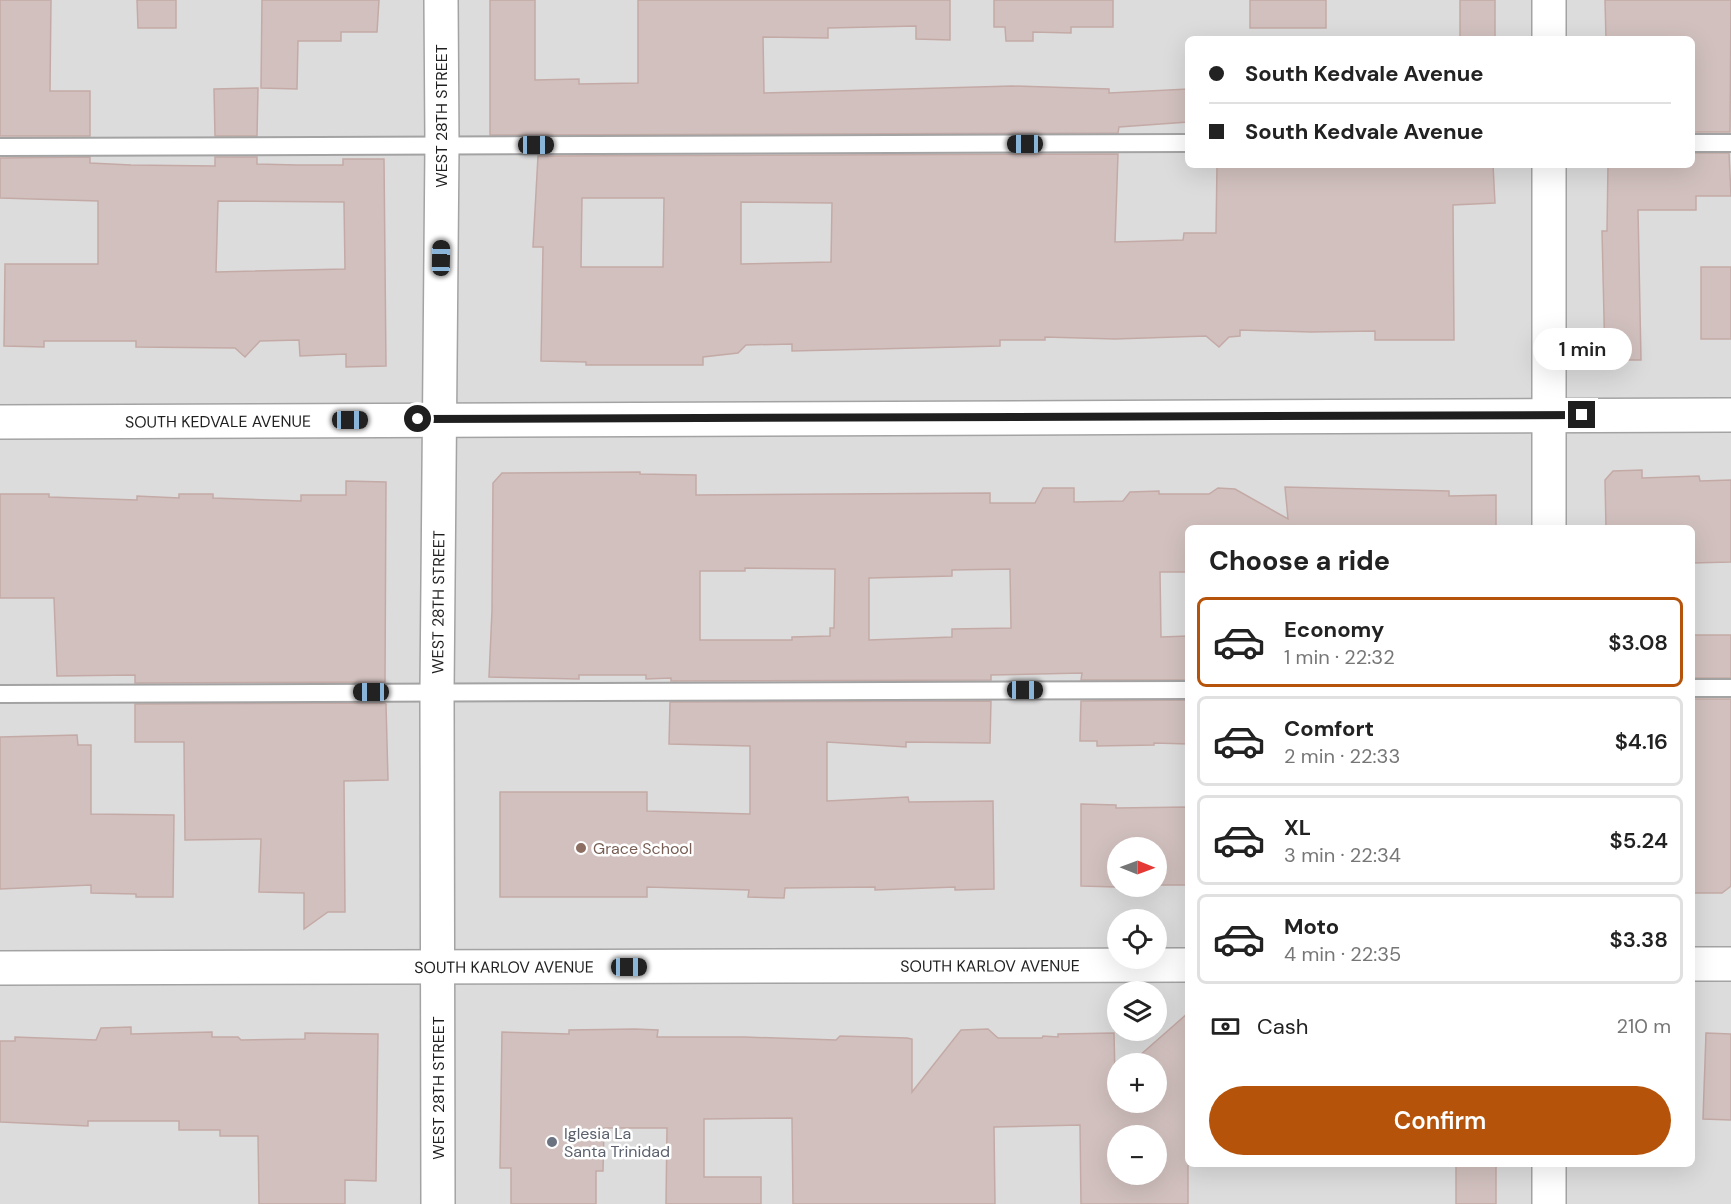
<!DOCTYPE html>
<html lang="en">
<head>
<meta charset="utf-8">
<style>
	:root { --surface:#fff; --page:#f6f6f6; --text:#222; --muted:#767676; --line:#e0e0e0; --accent:#b45309 }
	body { margin:0; font-family:"DM Sans",sans-serif; background:var(--page); color:var(--text); height:100vh; display:flex; flex-direction:column; font-size:22px; white-space:nowrap }
	* { box-sizing:border-box; margin:0 }
	p { font-size:20px; color:var(--muted) }
	.icon { flex:none; width:33px; height:33px; fill:none; stroke:currentColor; stroke-width:2; stroke-linecap:round; stroke-linejoin:round }
	.map { position:relative; flex:1; overflow:hidden }
	.drawer { position:absolute; left:1185px; top:525px; width:510px; height:642px; display:flex; flex-direction:column; background:var(--surface); border-radius:9px; box-shadow:0 6px 24px #0002 }
	.drawer>* { flex:none }
	.hud { position:absolute; left:1185px; top:36px; width:510px; height:132px; border-radius:9px; box-shadow:0 6px 24px #0002; display:grid; align-content:center; height:132px; padding:0 24px; background:var(--surface) }
	.needle { width:39px; rotate:91deg }
	.tools { position:absolute; left:1107px; top:837px; display:grid; gap:12px }
	.tools a { display:grid; place-items:center; width:60px; height:60px; border-radius:50%; background:var(--surface); box-shadow:0 6px 24px #0002; font-size:30px }
	.end { position:absolute; width:27px; height:27px; margin:-14px; border:8px solid #1f1f1f; background:#fff; box-shadow:0 0 0 3px #fff }
	.from { border-radius:50% }
	.bubble { position:absolute; height:42px; border-radius:21px; background:var(--surface); box-shadow:0 6px 24px #0002; font-size:20px; font-weight:600; line-height:42px; text-align:center }
	.car { position:absolute; width:18px; height:36px; margin:-18px -9px; border-radius:8px; box-shadow:0 0 4px 2px #0007; background:linear-gradient(#222 24%,#8ab4d8 0 40%,#222 0 76%,#8ab4d8 0 86%,#222 0) }
	.hud b { display:flex; align-items:center; gap:21px; height:57px; font-size:22px }
	.hud b+b { border-top:2px solid var(--line) }
	.hud i { width:15px; height:15px; background:var(--text) }
	ul { padding:0; list-style:none }
	li { display:flex; align-items:center; gap:18px; height:90px; margin:0 12px 9px; padding:0 12px; border:3px solid var(--line); border-radius:9px }
	li div { flex:1 }
	li b { display:block; font-size:22px }
	li em { font-style:normal; font-weight:600 }
	li.on { border-color:var(--accent) }
	li>.icon { width:54px; height:54px; stroke-width:1.5 }
	h2 { padding:0 24px; font-size:27px; line-height:72px }
	.pay { display:flex; align-items:center; gap:15px; height:66px; padding:0 24px; font-size:22px }
	.pay p { margin-inline-start:auto }
	.cta { display:flex; gap:12px; margin-top:auto; padding:12px 24px }
	.cta a { flex:1; height:69px; border-radius:36px; background:var(--accent); color:#fff; font-size:24px; font-weight:600; line-height:69px; text-align:center }
	.map>svg:first-child { display:block }
	.residential { fill:#dddcdc; fill-rule:evenodd }
	.building { fill:#d1c0be; stroke:#c4aaa6; stroke-width:1.5; fill-rule:evenodd }
	.lines { fill:none; stroke-linecap:round; stroke-linejoin:round }
	.lane-casing { stroke:#a3a3a3; stroke-width:20 }
	.street-casing { stroke:#a3a3a3; stroke-width:36 }
	.lane { stroke:#fff; stroke-width:16 }
	.street { stroke:#fff; stroke-width:33 }
	.route { stroke:#1f1f1f; stroke-width:8 }
	.education-dot { fill:#8d6e63; stroke:#fff; stroke-width:2 }
	.worship-dot { fill:#6b7280; stroke:#fff; stroke-width:2 }
	.labels { text-anchor:middle; stroke-width:5; stroke-linejoin:round; paint-order:stroke }
	.street-label { font-size:16px; fill:#1f1f1f; stroke:#fff }
	.education-label { font-size:16px; fill:#785e54; stroke:#fff; text-anchor:start }
	.worship-label { font-size:16px; fill:#5b616d; stroke:#fff; text-anchor:start }
</style>
</head>
<body>
<div class="map">
<svg width="1731" height="1204" viewBox="0 0 1731 1204">
	<rect width="100%" height="100%" fill="#f1e9e5"/>
	<path class="residential" d="M 0,0 L 1731,0 L 1731,1204 L 0,1204 ZM 1188,39 L 1692,39 L 1692,165 L 1188,165 ZM 1188,528 L 1692,528 L 1692,1164 L 1188,1164 ZM 1118,848 L 1156,848 L 1156,886 L 1118,886 ZM 1118,920 L 1156,920 L 1156,958 L 1118,958 ZM 1118,992 L 1156,992 L 1156,1030 L 1118,1030 ZM 1118,1064 L 1156,1064 L 1156,1102 L 1118,1102 ZM 1118,1136 L 1156,1136 L 1156,1174 L 1118,1174 Z"/>
	<path class="building" d="M 0,0 L 51,0 L 50,91 L 90,91 L 90,136 L 0,136 Z
		M 137,0 L 176,0 L 176,28 L 138,28 Z
		M 262,0 L 379,0 L 377,32 L 341,32 L 341,41 L 298,41 L 297,89 L 261,88 Z
		M 490,0 L 535,0 L 535,80 L 579,79 L 579,84 L 638,83 L 638,0 L 950,0 L 950,40 L 916,39 L 916,26 L 828,28 L 828,38 L 763,37 L 764,93 L 1012,86 L 1109,89 L 1109,93 L 1188,89 L 1188,122 L 1119,127 L 1118,133 L 490,135 Z
		M 994,0 L 1113,0 L 1113,27 L 1071,27 L 1071,33 L 1033,32 L 1033,41 L 1006,41 L 1005,27 L 994,27 Z
		M 1250,0 L 1326,0 L 1326,28 L 1250,28 Z
		M 1460,0 L 1495,0 L 1495,39 L 1460,39 Z
		M 1605,0 L 1731,0 L 1730,132 L 1692,132 L 1692,39 L 1606,39 Z
		M 258,88 L 257,136 L 215,136 L 214,89 Z
		M 1692,153 L 1729,153 L 1731,196 L 1696,196 L 1696,210 L 1638,210 L 1641,360 L 1605,360 L 1602,231 L 1607,231 L 1608,165 L 1692,165 Z
		M 1118,154 L 1115,242 L 1183,240 L 1184,233 L 1216,233 L 1217,165 L 1493,165 L 1495,203 L 1453,205 L 1454,340 L 1375,340 L 1375,331 L 1311,332 L 1240,330 L 1240,336 L 1229,337 L 1219,347 L 1206,336 L 1115,339 L 1045,337 L 1045,340 L 1000,340 L 1000,346 L 792,351 L 792,344 L 746,345 L 738,353 L 703,357 L 703,365 L 586,365 L 586,362 L 541,361 L 543,247 L 533,247 L 538,156 ZM 582,198 L 664,198 L 663,267 L 581,267 ZM 741,202 L 832,203 L 831,262 L 741,264 Z
		M 90,157 L 90,163 L 131,165 L 215,166 L 215,157 L 257,157 L 257,164 L 297,165 L 343,165 L 343,159 L 384,159 L 386,366 L 346,367 L 346,354 L 300,356 L 299,340 L 260,341 L 245,357 L 235,348 L 136,347 L 136,341 L 44,341 L 44,347 L 4,346 L 5,264 L 98,264 L 98,201 L 0,198 L 0,158 ZM 218,201 L 344,202 L 345,269 L 216,272 Z
		M 1701,267 L 1731,267 L 1731,339 L 1701,339 Z
		M 1642,470 L 1642,478 L 1699,476 L 1700,481 L 1731,480 L 1731,562 L 1692,563 L 1692,528 L 1606,528 L 1605,480 L 1613,471 Z
		M 640,472 L 640,474 L 696,475 L 696,495 L 990,493 L 990,503 L 1035,503 L 1043,488 L 1074,488 L 1074,502 L 1123,501 L 1130,492 L 1159,491 L 1159,494 L 1209,494 L 1218,488 L 1235,489 L 1288,519 L 1285,487 L 1449,491 L 1449,496 L 1496,495 L 1496,528 L 1188,528 L 1188,572 L 1160,572 L 1161,637 L 1188,636 L 1188,680 L 1081,680 L 1082,673 L 991,675 L 991,680 L 671,681 L 671,678 L 646,679 L 646,675 L 579,675 L 579,679 L 489,677 L 492,611 L 493,483 L 502,473 ZM 745,568 L 835,569 L 834,628 L 830,628 L 830,636 L 792,637 L 792,640 L 700,640 L 700,571 L 745,571 ZM 1010,569 L 1011,628 L 952,629 L 952,637 L 869,640 L 869,578 L 952,576 L 952,570 Z
		M 346,481 L 386,482 L 385,682 L 135,683 L 135,675 L 57,676 L 54,598 L 0,598 L 0,494 L 49,494 L 49,497 L 137,500 L 137,496 L 179,498 L 179,494 L 213,494 L 213,498 L 301,501 L 301,495 L 346,495 Z
		M 1692,635 L 1731,635 L 1731,678 L 1692,678 Z
		M 1692,699 L 1731,699 L 1731,886 L 1722,893 L 1692,893 Z
		M 1188,700 L 1188,744 L 1154,743 L 1154,745 L 1097,746 L 1097,741 L 1080,741 L 1081,701 Z
		M 991,701 L 990,743 L 906,742 L 906,747 L 827,742 L 827,801 L 908,797 L 909,802 L 993,801 L 994,889 L 955,890 L 955,887 L 875,890 L 875,887 L 785,888 L 784,898 L 748,897 L 749,890 L 647,887 L 647,897 L 500,897 L 500,792 L 647,792 L 647,811 L 750,814 L 750,746 L 669,744 L 670,702 Z
		M 385,703 L 386,704 L 388,780 L 344,781 L 345,912 L 328,912 L 304,929 L 304,893 L 259,892 L 261,839 L 185,840 L 184,742 L 135,742 L 135,704 Z
		M 77,735 L 78,745 L 91,745 L 91,814 L 174,815 L 173,897 L 136,897 L 136,894 L 91,893 L 91,885 L 0,889 L 0,737 Z
		M 1081,804 L 1116,805 L 1116,808 L 1188,807 L 1188,885 L 1156,885 L 1156,848 L 1118,848 L 1116,887 L 1081,886 Z
		M 1188,1013 L 1188,1204 L 1081,1204 L 1080,1125 L 994,1127 L 995,1204 L 793,1204 L 792,1118 L 704,1119 L 704,1177 L 761,1177 L 761,1204 L 666,1204 L 667,1128 L 604,1128 L 603,1171 L 596,1171 L 596,1204 L 511,1204 L 511,1168 L 500,1168 L 502,1032 L 569,1034 L 569,1030 L 635,1029 L 658,1030 L 657,1037 L 744,1037 L 836,1040 L 840,1036 L 907,1038 L 912,1039 L 912,1092 L 961,1030 L 988,1029 L 998,1038 L 1042,1038 L 1043,1036 L 1058,1037 L 1058,1034 L 1114,1033 L 1115,1077 L 1118,1074 L 1118,1102 L 1156,1102 L 1156,1064 L 1130,1064 ZM 1118,1136 L 1156,1136 L 1156,1174 L 1118,1174 Z
		M 131,1027 L 131,1034 L 212,1032 L 212,1037 L 238,1037 L 241,1040 L 305,1039 L 305,1033 L 378,1034 L 376,1181 L 345,1180 L 345,1204 L 259,1204 L 258,1136 L 220,1136 L 220,1130 L 179,1130 L 179,1121 L 88,1121 L 88,1126 L 0,1122 L 0,1041 L 15,1041 L 15,1037 L 96,1040 L 101,1028 Z
		M 1706,1033 L 1731,1034 L 1731,1120 L 1703,1119 Z
		M 1456,1164 L 1496,1164 L 1496,1204 L 1456,1204 Z"/>
	<g class="lines">
		<g class="lane-casing">
			<path id="lane" d="M 1692,143 L 1731,143
				M 0,147 L 1188,143
				M 1692,688 L 1731,688
				M 0,694 L 1188,690"/>
		</g>
		<g class="street-casing">
			<g id="street">
				<path d="M 1549,0 L 1549,39"/>
				<path d="M 1549,165 L 1549,528"/>
				<path id="s1" d="M 0,422 L 1731,415"/>
				<path d="M 1692,964 L 1731,964"/>
				<path id="s2" d="M 0,968 L 1188,965"/>
				<path d="M 1549,1164 L 1549,1204"/>
				<path id="s3" d="M 438,1204 L 437,692 L 442,145 L 441,0"/>
			</g>
		</g>
		<use href="#lane" class="lane"/>
		<use href="#street" class="street"/>
	</g>
	<g class="lines">
		<path class="route" d="M 418,419 L 1582,415"/>
	</g>
	<circle class="education-dot" cx="581" cy="848" r="6"/>
	<circle class="worship-dot" cx="552" cy="1142" r="6"/>
	<g class="labels">
		<g class="street-label">
			<text transform="translate(441 116) rotate(-90)" y="6">WEST 28TH STREET</text>
			<text dy="6" stroke="none"><textPath href="#s1" startOffset="218">SOUTH KEDVALE AVENUE</textPath></text>
			<text dy="6" stroke="none"><textPath href="#s3" startOffset="602">WEST 28TH STREET</textPath></text>
			<text dy="6" stroke="none"><textPath href="#s2" startOffset="990">SOUTH KARLOV AVENUE</textPath></text>
			<text dy="6" stroke="none"><textPath href="#s2" startOffset="504">SOUTH KARLOV AVENUE</textPath></text>
			<text transform="translate(438 1088) rotate(-90)" y="6">WEST 28TH STREET</text>
		</g>
		<g class="education-label">
			<text x="593" y="854">Grace School</text>
		</g>
		<g class="worship-label">
			<text x="564" y="1139">Iglesia La<tspan x="564" dy="18">Santa Trinidad</tspan></text>
		</g>
	</g>
</svg>
<div class="tools">
<a><svg class="needle" viewBox="-14 -14 28 28"><path d="M0-13l5 13h-10z" fill="#e53935"/><path d="M0 13l5-13h-10z" fill="#767676"/></svg></a>
<a><svg class="icon" aria-label="locate" viewBox="0 0 24 24"><circle cx="12" cy="12" r="6"/><path d="M12 2v4M12 18v4M2 12h4M18 12h4"/></svg></a>
<a><svg class="icon" aria-label="layers" viewBox="0 0 24 24"><path d="M12 4l9 5-9 5-9-5zM3 14l9 5 9-5"/></svg></a>
<a>+</a>
<a>−</a>
</div>
<i class="end from" style="left:418px;top:419px"></i>
<i class="end" style="left:1582px;top:415px"></i>
<div class="bubble" style="left:1533px;top:328px;width:99px">1 min</div>
<i class="car" style="left:1025px;top:144px;rotate:270deg"></i>
<i class="car" style="left:536px;top:145px;rotate:90deg"></i>
<i class="car" style="left:441px;top:258px;rotate:1deg"></i>
<i class="car" style="left:350px;top:420px;rotate:90deg"></i>
<i class="car" style="left:1025px;top:690px;rotate:90deg"></i>
<i class="car" style="left:371px;top:692px;rotate:270deg"></i>
<i class="car" style="left:629px;top:967px;rotate:90deg"></i>
<div class="hud">
<b><i class="from"></i>South Kedvale Avenue</b>
<b><i></i>South Kedvale Avenue</b>
</div>
<section class="drawer">
<h2>Choose a ride</h2>
<ul>
<li class="on"><svg class="icon" aria-label="car" viewBox="0 0 24 24"><path d="M5 17H2v-5l4-1 3-4h7l3 4 3 1v5h-3M9 17h6M6 11h13"/><circle cx="7" cy="17" r="2"/><circle cx="17" cy="17" r="2"/></svg><div><b>Economy</b><p>1 min · 22:32</p></div><em>$3.08</em></li>
<li><svg class="icon" aria-label="car" viewBox="0 0 24 24"><path d="M5 17H2v-5l4-1 3-4h7l3 4 3 1v5h-3M9 17h6M6 11h13"/><circle cx="7" cy="17" r="2"/><circle cx="17" cy="17" r="2"/></svg><div><b>Comfort</b><p>2 min · 22:33</p></div><em>$4.16</em></li>
<li><svg class="icon" aria-label="car" viewBox="0 0 24 24"><path d="M5 17H2v-5l4-1 3-4h7l3 4 3 1v5h-3M9 17h6M6 11h13"/><circle cx="7" cy="17" r="2"/><circle cx="17" cy="17" r="2"/></svg><div><b>XL</b><p>3 min · 22:34</p></div><em>$5.24</em></li>
<li><svg class="icon" aria-label="car" viewBox="0 0 24 24"><path d="M5 17H2v-5l4-1 3-4h7l3 4 3 1v5h-3M9 17h6M6 11h13"/><circle cx="7" cy="17" r="2"/><circle cx="17" cy="17" r="2"/></svg><div><b>Moto</b><p>4 min · 22:35</p></div><em>$3.38</em></li>
</ul>
<div class="pay"><svg class="icon" aria-label="cash" viewBox="0 0 24 24"><path d="M3 7h18v10H3z"/><circle cx="12" cy="12" r="2"/></svg>Cash<p>210 m</p></div>
<div class="cta"><a>Confirm</a></div>
</section>
</div>
</body>
</html>
